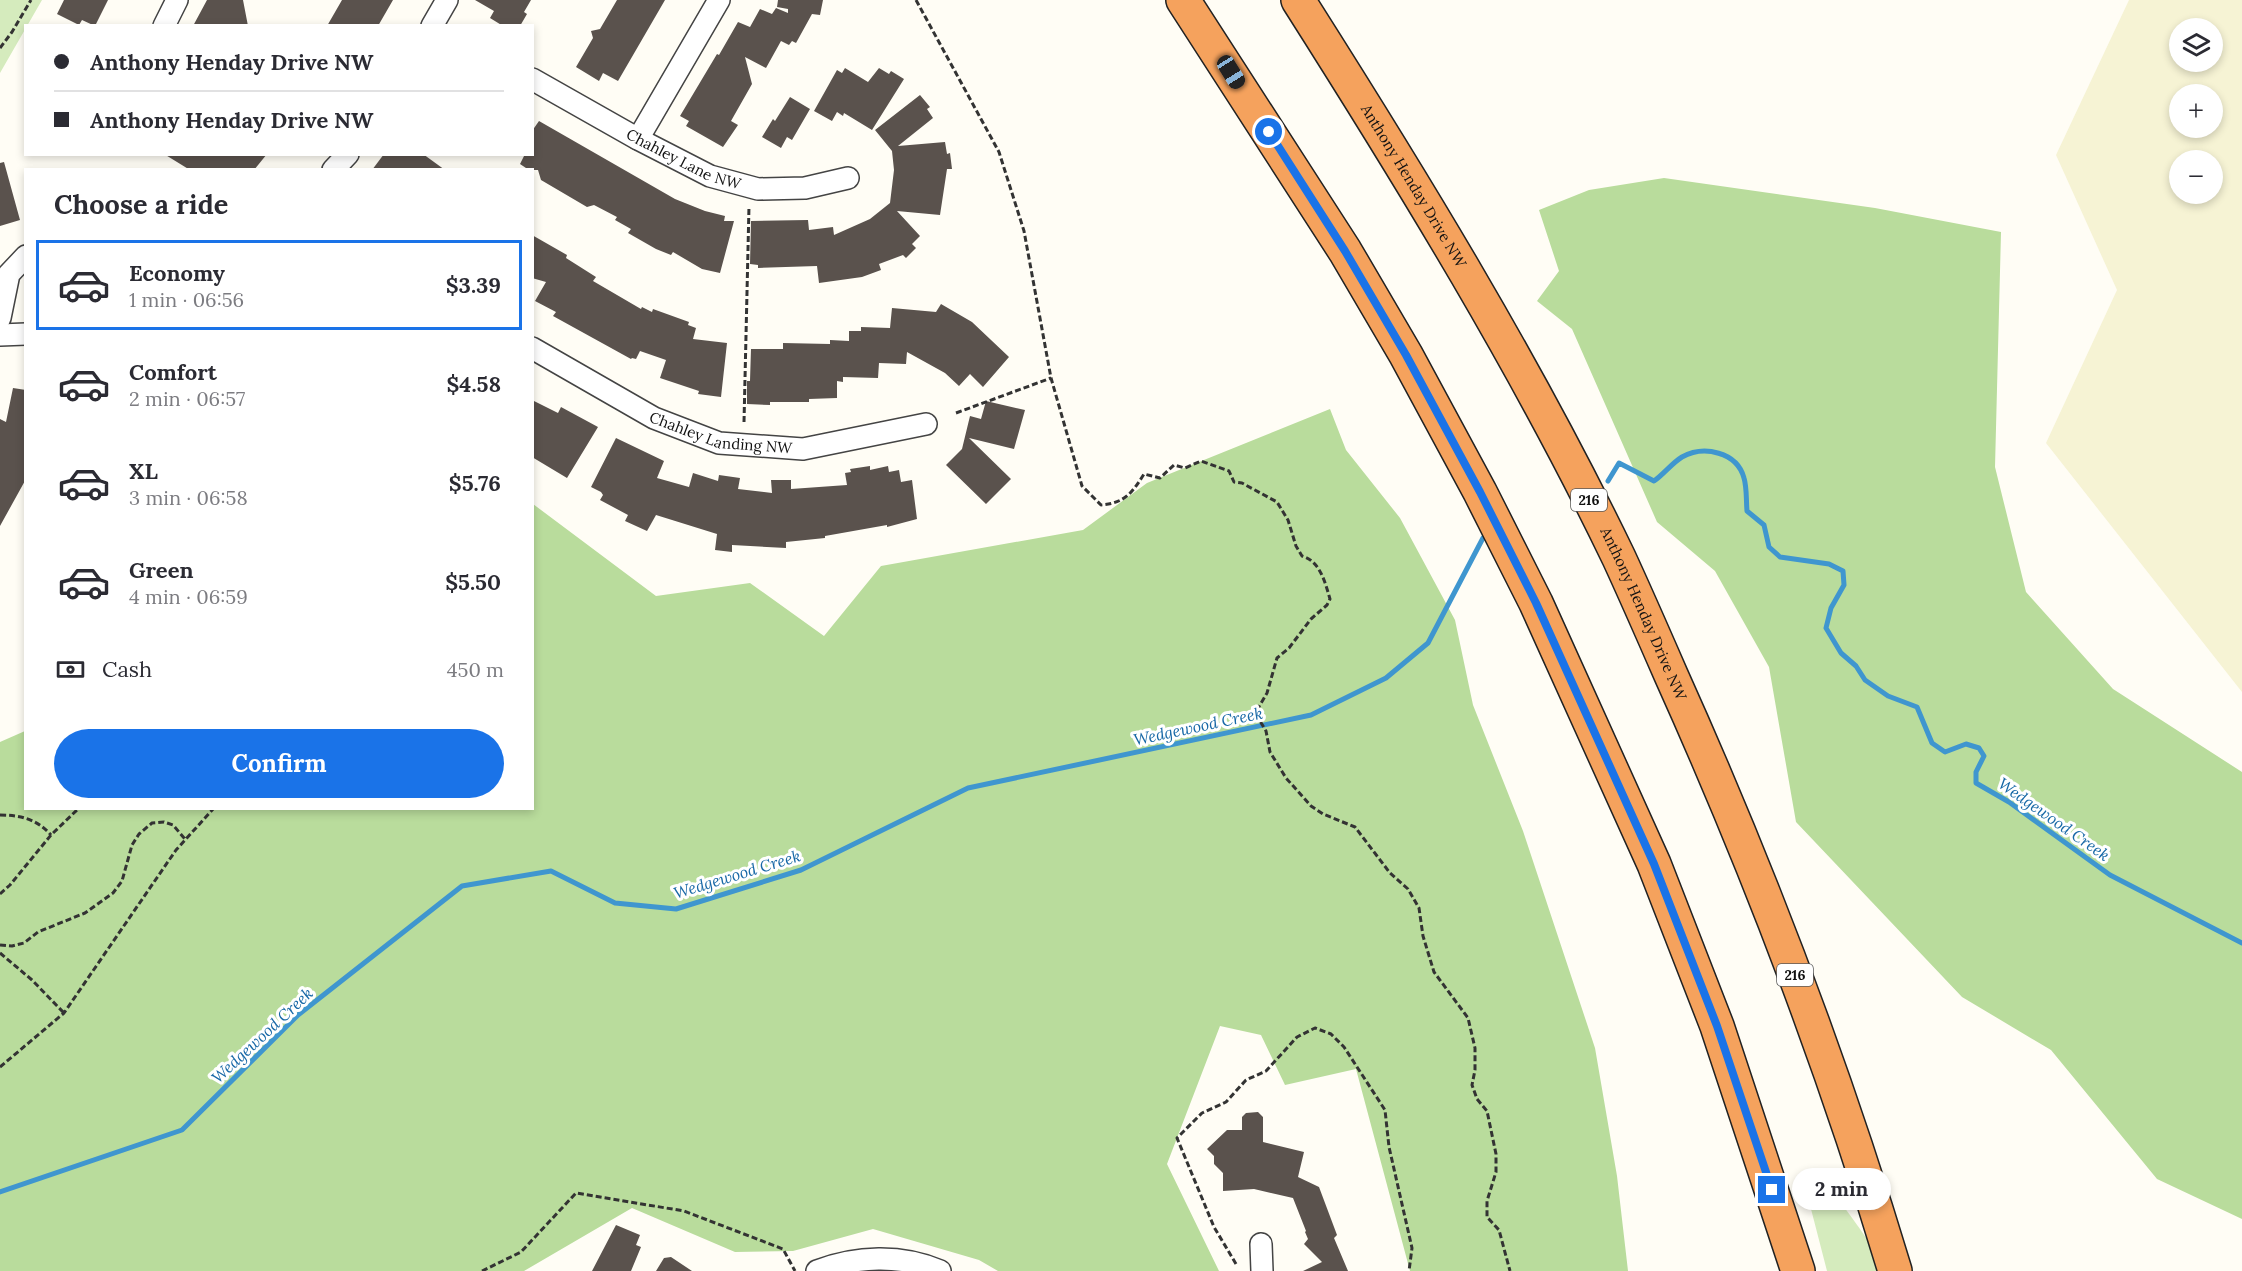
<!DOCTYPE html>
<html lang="en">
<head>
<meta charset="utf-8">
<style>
	:root { --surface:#fff; --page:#f7f7f7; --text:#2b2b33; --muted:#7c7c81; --line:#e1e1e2; --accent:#1a73e8 }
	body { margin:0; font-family:Lora,serif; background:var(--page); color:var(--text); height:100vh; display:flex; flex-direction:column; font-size:22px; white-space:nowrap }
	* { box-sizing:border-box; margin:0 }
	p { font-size:20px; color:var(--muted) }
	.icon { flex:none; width:33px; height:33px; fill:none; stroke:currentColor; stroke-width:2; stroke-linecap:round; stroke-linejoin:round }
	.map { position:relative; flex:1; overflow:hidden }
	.side { position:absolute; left:24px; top:168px; width:510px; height:642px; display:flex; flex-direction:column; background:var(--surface); border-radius:0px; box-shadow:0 3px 9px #0003 }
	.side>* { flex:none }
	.banner { position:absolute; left:24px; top:24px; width:510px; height:132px; border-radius:0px; box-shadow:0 3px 9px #0003; display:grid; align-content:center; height:132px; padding:0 30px; background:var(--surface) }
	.buttons { position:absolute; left:2169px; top:18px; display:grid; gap:12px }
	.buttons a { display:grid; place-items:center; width:54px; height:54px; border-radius:50%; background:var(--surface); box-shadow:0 3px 9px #0003; font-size:30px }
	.end { position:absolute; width:27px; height:27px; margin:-14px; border:8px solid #1a73e8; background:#fff; box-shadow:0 0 0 3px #fff }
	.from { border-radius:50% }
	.bubble { position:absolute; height:42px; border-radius:21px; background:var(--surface); box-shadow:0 3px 9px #0003; font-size:20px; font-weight:700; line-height:42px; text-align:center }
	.car { position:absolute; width:18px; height:36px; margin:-18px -9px; border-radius:8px; box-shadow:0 0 4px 2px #0007; background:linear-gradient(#222 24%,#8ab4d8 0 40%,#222 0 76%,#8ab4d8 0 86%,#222 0) }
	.banner b { display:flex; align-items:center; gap:21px; height:57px; font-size:22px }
	.banner b+b { border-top:2px solid var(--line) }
	.banner i { width:15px; height:15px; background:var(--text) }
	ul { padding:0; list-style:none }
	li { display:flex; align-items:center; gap:18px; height:90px; margin:0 12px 9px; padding:0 18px; border:3px solid transparent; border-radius:0px }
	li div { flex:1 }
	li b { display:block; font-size:22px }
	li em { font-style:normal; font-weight:700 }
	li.active { border-color:var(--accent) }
	li>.icon { width:54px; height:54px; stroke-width:1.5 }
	h2 { padding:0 30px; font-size:27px; line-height:72px }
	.pay { display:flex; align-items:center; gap:15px; height:66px; padding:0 30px; font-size:22px }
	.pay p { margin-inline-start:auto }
	.cta { display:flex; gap:12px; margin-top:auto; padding:12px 30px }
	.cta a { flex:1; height:69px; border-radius:36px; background:var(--accent); color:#fff; font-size:24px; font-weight:700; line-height:69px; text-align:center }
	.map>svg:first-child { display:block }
	.farmland { fill:#f6f3d4; fill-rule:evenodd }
	.green { fill:#d5ebbd }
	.forest { fill:#b9dc9c }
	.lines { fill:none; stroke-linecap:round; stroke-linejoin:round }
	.stream { stroke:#3f96cf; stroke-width:5 }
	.building { fill:#5a524d }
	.street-casing { stroke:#444; stroke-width:24 }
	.highway-casing { stroke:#222; stroke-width:36 }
	.path { stroke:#333; stroke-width:3; stroke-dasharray:6 3; stroke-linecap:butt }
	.street { stroke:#fff; stroke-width:21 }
	.highway { stroke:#f5a25d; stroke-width:33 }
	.route { stroke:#1a73e8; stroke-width:8 }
	.labels { text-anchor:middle; stroke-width:6; stroke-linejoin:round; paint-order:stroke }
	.shield { fill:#fff; stroke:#585858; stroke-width:1.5 }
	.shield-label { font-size:14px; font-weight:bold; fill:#111 }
	.street-label { font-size:15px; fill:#111; stroke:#fff }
	.water-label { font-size:16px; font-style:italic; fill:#1768a6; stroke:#fff }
</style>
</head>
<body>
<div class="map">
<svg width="2242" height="1271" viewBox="0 0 2242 1271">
	<rect width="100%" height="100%" fill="#fffdf5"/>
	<path class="farmland" d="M 2129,0 L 2242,0 L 2242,692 L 2046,443 L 2117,290 L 2056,155 ZM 2180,28 L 2212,28 L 2212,62 L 2180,62 ZM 2180,94 L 2212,94 L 2212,128 L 2180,128 ZM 2180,160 L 2212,160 L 2212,194 L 2180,194 Z"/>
	<path class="green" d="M 0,0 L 42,0 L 0,73 Z
		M 1817,1180 C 1831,1185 1867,1238 1876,1253 C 1879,1258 1880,1265 1881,1271 L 1827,1271 L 1811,1209 L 1811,1186 Z"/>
	<path class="forest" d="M 1664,178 L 1875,208 L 2001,232 L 1995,467 L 2026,592 L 2113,689 L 2242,772 L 2242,1219 L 2157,1179 L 2051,1050 L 1962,997 L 1796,822 L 1769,667 L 1715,571 L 1657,522 L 1572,329 L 1537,301 L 1559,271 L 1539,210 L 1589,190 Z
		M 1330,409 L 1346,450 L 1400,518 L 1455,620 L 1473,705 L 1523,831 L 1595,1048 L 1617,1176 L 1628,1271 L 1410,1271 L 1356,1069 L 1285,1085 L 1261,1035 L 1220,1026 L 1167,1164 L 1219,1271 L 998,1271 L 979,1260 L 873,1229 L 793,1251 L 735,1252 L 632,1208 L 524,1271 L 0,1271 L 0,742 L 25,731 L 26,808 L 532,808 L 533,504 L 656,596 L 750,583 L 824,636 L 881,566 L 1083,530 L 1147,483 Z"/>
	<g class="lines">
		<path class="stream" d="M 1608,481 L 1619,463 L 1654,481 C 1664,474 1672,463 1682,457 C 1704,445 1737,452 1744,478 C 1747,488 1746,500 1747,511 L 1764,525 L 1769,547 L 1780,557 L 1829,564 L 1843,571 L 1844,585 L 1831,608 L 1826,628 L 1841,653 L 1856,666 L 1865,680 L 1888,696 L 1917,707 L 1932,743 L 1945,752 L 1966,744 L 1979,748 L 1984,756 L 1976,772 L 1976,783 L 2009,802 L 2110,875 L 2242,943
			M 0,1192 L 182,1130 L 298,1015 L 462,886 L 551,871 L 615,903 L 676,909 L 801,870 L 968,788 L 1311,715 L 1386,678 L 1428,643 L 1483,538"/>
	</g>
	<path class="building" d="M 64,0 L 108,0 L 95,26 L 82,20 L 79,25 L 57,14 Z
		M 207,0 L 243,0 L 248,26 L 193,26 Z
		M 342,0 L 393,0 L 378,26 L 327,26 Z
		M 475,0 L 531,0 L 524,12 L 527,14 L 520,26 L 503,26 L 490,18 L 494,11 Z
		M 617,0 L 665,0 L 618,81 L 603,73 L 599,81 L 576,67 L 593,38 L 591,31 L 600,29 Z
		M 778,0 L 823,0 L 820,15 L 812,14 L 796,43 L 792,41 L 789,45 L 781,41 L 766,68 L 745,57 L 752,84 L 731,121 L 738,125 L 723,147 L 686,126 L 689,121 L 680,116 L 717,54 L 719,55 L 738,22 L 750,27 L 760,9 L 772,14 L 776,8 L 788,13 L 788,9 L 777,7 Z
		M 845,68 L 868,82 L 879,68 L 889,74 L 891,71 L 904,79 L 872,130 L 844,113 L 843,116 L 837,112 L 832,121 L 814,111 L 837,70 L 842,73 Z
		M 920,95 L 930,107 L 927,109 L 933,118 L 898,146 L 945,142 L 947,154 L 950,153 L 952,169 L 947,169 L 940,215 L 897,211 L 920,236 L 912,244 L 916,248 L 906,258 L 903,255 L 879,264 L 881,270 L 862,277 L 819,283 L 817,266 L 758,268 L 758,265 L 750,264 L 751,221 L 808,220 L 809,230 L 833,227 L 834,235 L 870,219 L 890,203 L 894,170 L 892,151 L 875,130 Z
		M 790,97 L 810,109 L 792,140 L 787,137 L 781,148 L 762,137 L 773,119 L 775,121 Z
		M 539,121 L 675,199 L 705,211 L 725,216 L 724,221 L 734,221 L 720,273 L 702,269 L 673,252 L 671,255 L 656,249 L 628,233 L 631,229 L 615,220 L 617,217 L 594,205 L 587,207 L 541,180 L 538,170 L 529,170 L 520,164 L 525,154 L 532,154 L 532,131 Z
		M 164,154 L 267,154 L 254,170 L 190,170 Z
		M 384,154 L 423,154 L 445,170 L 372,170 Z
		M 4,162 L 20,220 L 0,226 L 0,163 Z
		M 532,235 L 567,255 L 566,258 L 596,277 L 593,281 L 641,309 L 642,307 L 652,312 L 653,309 L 689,322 L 688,325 L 696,328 L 693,339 L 727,343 L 721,397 L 698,394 L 699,391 L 660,378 L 666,360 L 640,351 L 636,359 L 632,358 L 631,359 L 553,316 L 556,312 L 535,301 L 546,282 L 532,278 Z
		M 941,304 L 972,322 L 1009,357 L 983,387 L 970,374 L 959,386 L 945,373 L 907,352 L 906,364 L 879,363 L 878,378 L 843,377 L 843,382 L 837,381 L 837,398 L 809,399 L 809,402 L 770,402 L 770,405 L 747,404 L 747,381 L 750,381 L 751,349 L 783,349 L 783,343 L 830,344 L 830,340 L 849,341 L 849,331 L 861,331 L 861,327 L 890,328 L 892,308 L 936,312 Z
		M 13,388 L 26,390 L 26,479 L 0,526 L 0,419 L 6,422 Z
		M 532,400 L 558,413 L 561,407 L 598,427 L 567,478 L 532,457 Z
		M 986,401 L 1025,410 L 1014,449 L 969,438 L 1011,479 L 986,504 L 946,465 L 962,449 L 970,416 L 981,419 Z
		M 616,438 L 664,461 L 657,478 L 689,487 L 693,473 L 718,481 L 719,475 L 740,478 L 738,489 L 772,493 L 771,480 L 791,480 L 791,489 L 847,485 L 845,473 L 851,472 L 850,469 L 870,466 L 870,470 L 888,466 L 889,472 L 899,470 L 901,482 L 912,480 L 917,519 L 887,527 L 887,525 L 825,536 L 825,538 L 786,542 L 786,548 L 732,545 L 732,552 L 715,550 L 717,534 L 656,515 L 647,531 L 625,521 L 628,515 L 600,500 L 603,495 L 601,492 L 591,487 Z
		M 1258,1112 L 1263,1117 L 1263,1142 L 1304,1152 L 1298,1177 L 1319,1187 L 1337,1235 L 1334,1238 L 1348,1271 L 1303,1271 L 1322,1262 L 1304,1244 L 1308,1239 L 1305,1232 L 1306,1231 L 1293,1198 L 1254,1189 L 1223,1191 L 1223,1173 L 1214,1164 L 1214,1156 L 1207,1149 L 1227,1130 L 1242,1130 L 1242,1117 L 1246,1113 Z
		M 616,1225 L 640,1235 L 636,1245 L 641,1247 L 631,1271 L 592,1271 Z
		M 671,1257 L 692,1271 L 656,1271 L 664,1258 Z"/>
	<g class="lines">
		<g class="street-casing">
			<g id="street">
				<path d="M 164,26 L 177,0"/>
				<path d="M 432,26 L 447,0"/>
				<path id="s1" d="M 532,79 L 638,139 L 710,176 L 758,189 L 805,188 L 848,178"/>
				<path d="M 638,139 L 719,0"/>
				<path d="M 333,170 L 348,154"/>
				<path d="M 0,318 L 9,274 L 26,256"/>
				<path d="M 0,335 L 26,334"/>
				<path id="s2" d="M 532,348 L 654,418 L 719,443 L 803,449 L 926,424"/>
				<path d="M 1261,1244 L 1262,1271"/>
				<path d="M 817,1271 C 856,1256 901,1254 940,1271"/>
			</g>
		</g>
		<g class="highway-casing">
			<g id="highway">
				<path d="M 1183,0 L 1345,251 L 1406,355 L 1480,492 L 1536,603 L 1654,864 L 1717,1026 L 1798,1271"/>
				<path id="s3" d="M 1298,0 C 1413,181 1526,365 1619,558 C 1637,597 1654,636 1671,675 C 1758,868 1834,1068 1895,1271"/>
			</g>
		</g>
		<path class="path" d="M 916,0 L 999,152 L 1024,231 L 1051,378 L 1082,486 L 1101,505 C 1125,503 1132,493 1144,474 L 1160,478 L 1174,465 L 1185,468 L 1201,461 L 1229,471 L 1234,482 L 1242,483 L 1277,502 L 1288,520 L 1296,546 L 1302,556 C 1320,561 1325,582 1330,599 L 1327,605 L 1311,619 L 1289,648 L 1277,658 L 1267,693 L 1257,710 L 1260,721 L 1266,731 L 1270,752 L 1286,778 L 1311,806 L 1323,814 L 1355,827 L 1390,873 L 1408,889 L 1419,908 L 1423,936 L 1434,972 L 1468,1018 L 1475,1048 L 1475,1070 L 1472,1085 L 1477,1099 L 1487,1111 L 1496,1154 L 1496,1172 L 1487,1201 L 1487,1217 L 1499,1230 L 1510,1271
			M 0,48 L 12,32 L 31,0
			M 956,413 L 1051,378
			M 744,422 L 749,206
			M 0,815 C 20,815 37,819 51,835
			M 0,894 L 10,885 L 51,835 L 79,808
			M 0,945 L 12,946 L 24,943 L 38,932 L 85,913 L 113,893 L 122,881 L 132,845 L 139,834 L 152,823 L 164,822 L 173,825 L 185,839
			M 0,953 L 32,980 L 64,1013
			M 0,1067 L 64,1013 L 176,850 L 214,808
			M 1236,1264 L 1214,1227 L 1177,1138 L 1202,1113 L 1226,1102 L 1246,1080 L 1266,1071 L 1297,1037 L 1315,1028 L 1331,1034 L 1344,1047 L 1385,1110 L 1389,1147 L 1412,1248 L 1409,1271
			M 482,1271 L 521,1252 L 576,1193 L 684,1211 L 783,1249 L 795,1271"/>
		<use href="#street" class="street"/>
		<use href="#highway" class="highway"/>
	</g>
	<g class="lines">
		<path class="route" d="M 1269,132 L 1345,251 L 1406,355 L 1480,492 L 1536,603 L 1654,864 L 1717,1026 L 1772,1190"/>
	</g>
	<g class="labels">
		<g class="shield">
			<rect x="1571" y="489" width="36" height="22" rx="4.5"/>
			<rect x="1777" y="964" width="36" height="22" rx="4.5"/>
		</g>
		<g class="shield-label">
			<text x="1589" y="505">216</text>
			<text x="1795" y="980">216</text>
		</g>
		<g class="street-label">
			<text dy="5" stroke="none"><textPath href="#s1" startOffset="172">Chahley Lane NW</textPath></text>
			<text dy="5" stroke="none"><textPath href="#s3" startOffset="219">Anthony Henday Drive NW</textPath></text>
			<text dy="5" stroke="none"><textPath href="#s2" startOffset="210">Chahley Landing NW</textPath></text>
			<text dy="5" stroke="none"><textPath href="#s3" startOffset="705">Anthony Henday Drive NW</textPath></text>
		</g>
		<g class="water-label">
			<text transform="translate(1198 726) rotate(-12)" y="6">Wedgewood Creek</text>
			<text transform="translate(2054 819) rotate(35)" y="6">Wedgewood Creek</text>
			<text transform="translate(737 874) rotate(-17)" y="6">Wedgewood Creek</text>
			<text transform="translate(262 1035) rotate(-43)" y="6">Wedgewood Creek</text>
		</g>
	</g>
</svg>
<div class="buttons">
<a><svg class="icon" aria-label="layers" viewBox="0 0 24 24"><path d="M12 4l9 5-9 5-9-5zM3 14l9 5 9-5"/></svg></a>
<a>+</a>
<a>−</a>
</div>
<i class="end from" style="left:1269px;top:132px"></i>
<i class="end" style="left:1772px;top:1190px"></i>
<div class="bubble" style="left:1792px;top:1168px;width:99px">2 min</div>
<i class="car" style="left:1231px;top:72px;rotate:148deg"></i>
<div class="banner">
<b><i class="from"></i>Anthony Henday Drive NW</b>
<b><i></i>Anthony Henday Drive NW</b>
</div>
<section class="side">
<h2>Choose a ride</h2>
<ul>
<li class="active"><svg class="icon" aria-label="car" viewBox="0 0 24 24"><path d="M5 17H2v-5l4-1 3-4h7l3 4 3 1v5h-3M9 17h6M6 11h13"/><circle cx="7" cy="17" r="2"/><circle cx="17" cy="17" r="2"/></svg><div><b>Economy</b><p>1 min · 06:56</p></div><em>$3.39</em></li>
<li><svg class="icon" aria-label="car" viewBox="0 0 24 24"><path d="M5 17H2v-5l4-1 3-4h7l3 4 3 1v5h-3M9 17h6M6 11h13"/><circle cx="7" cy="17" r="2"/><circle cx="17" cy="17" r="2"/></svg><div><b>Comfort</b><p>2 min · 06:57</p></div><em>$4.58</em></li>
<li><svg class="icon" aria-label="car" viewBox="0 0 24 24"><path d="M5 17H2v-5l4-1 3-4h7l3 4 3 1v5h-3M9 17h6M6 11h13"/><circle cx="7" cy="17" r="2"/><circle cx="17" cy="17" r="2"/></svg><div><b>XL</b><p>3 min · 06:58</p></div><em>$5.76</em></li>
<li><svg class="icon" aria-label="car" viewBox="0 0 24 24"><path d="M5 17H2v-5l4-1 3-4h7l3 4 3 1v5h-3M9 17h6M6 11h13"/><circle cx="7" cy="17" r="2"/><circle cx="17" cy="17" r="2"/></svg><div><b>Green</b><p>4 min · 06:59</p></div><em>$5.50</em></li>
</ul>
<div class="pay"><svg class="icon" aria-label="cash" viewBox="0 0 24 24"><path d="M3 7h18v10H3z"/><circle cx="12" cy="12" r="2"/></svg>Cash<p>450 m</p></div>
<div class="cta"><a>Confirm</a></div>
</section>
</div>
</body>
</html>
